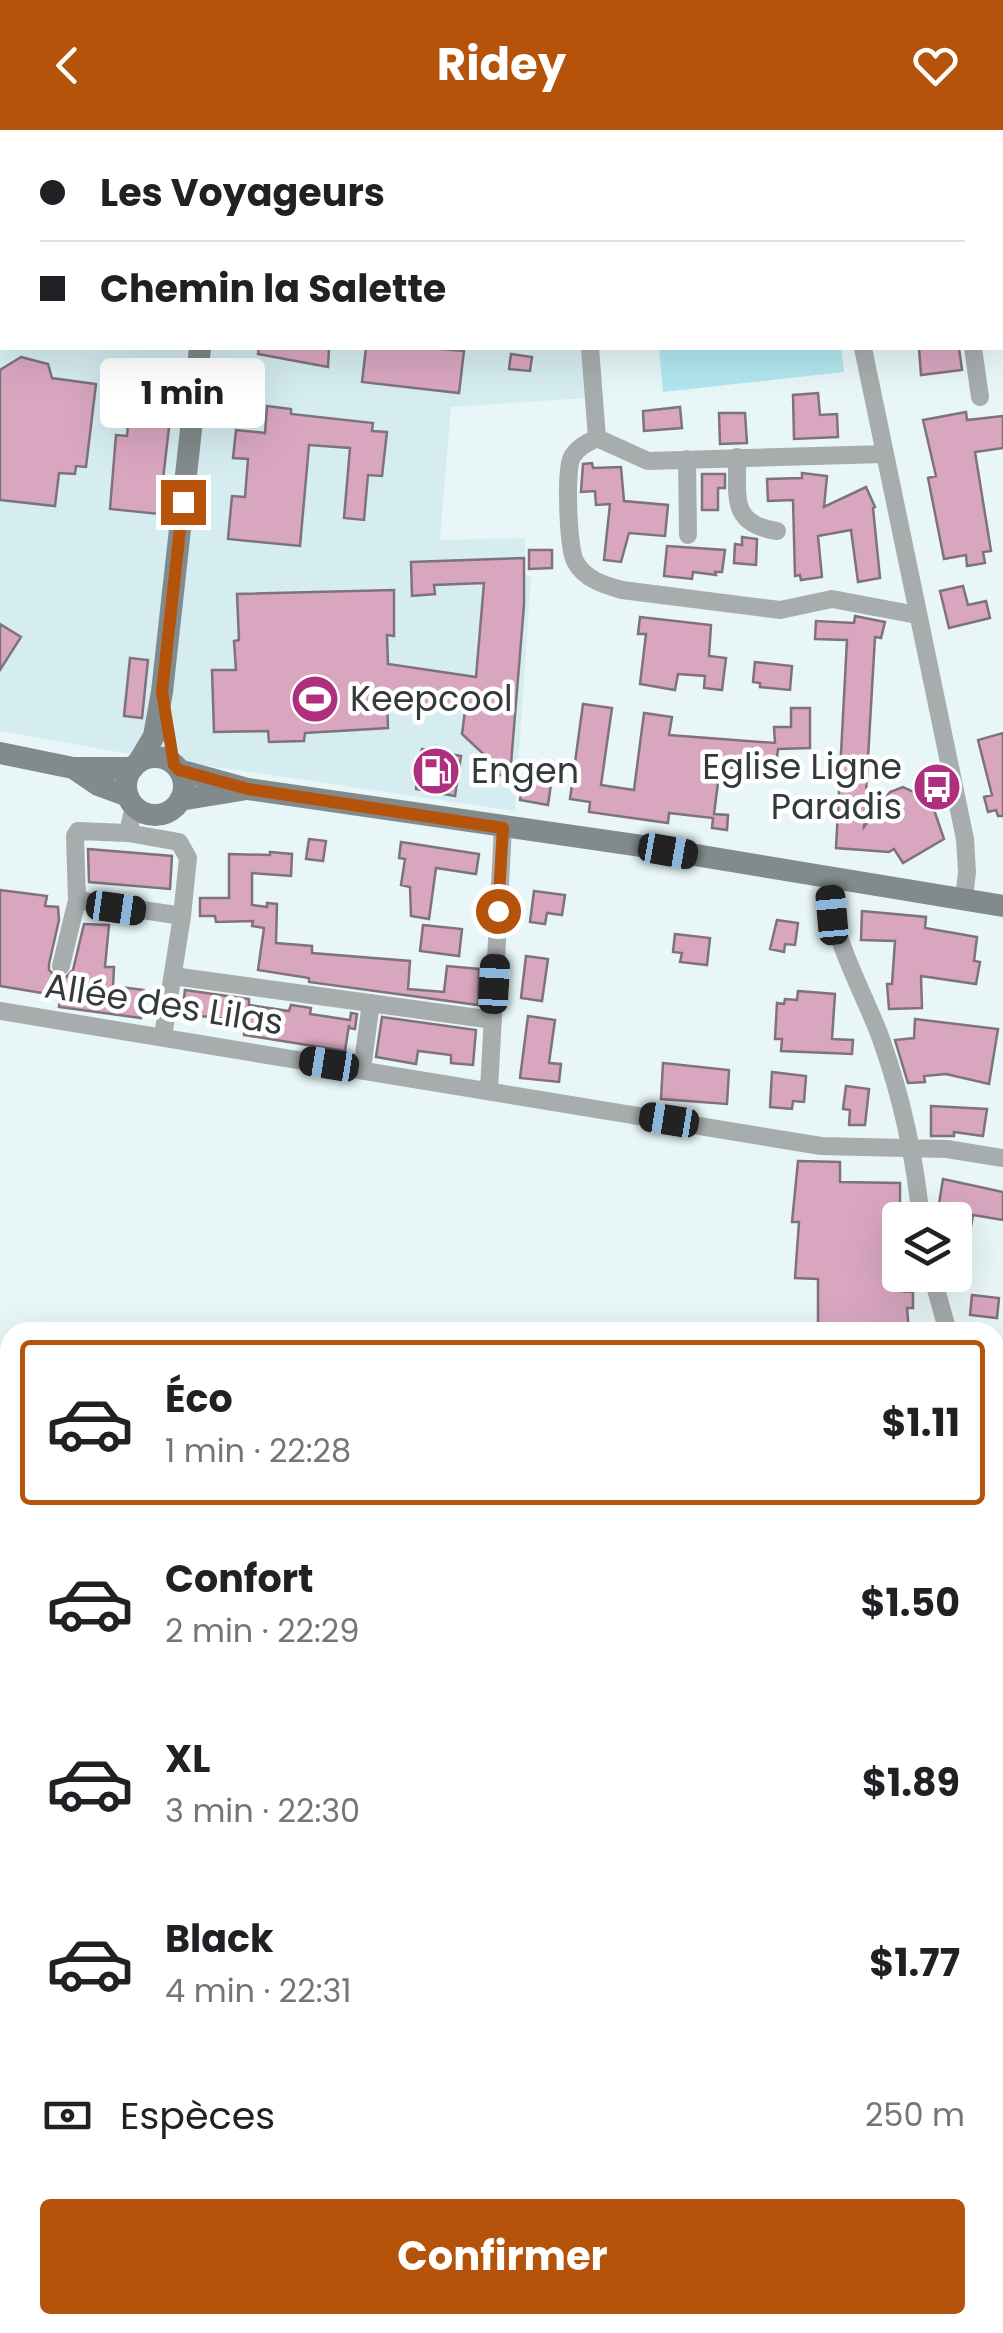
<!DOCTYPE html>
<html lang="fr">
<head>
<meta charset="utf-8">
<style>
	:root { --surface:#fff; --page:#f6f6f6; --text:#202124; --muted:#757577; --line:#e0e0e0; --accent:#b45309 }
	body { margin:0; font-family:Poppins,sans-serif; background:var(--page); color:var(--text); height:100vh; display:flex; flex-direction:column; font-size:38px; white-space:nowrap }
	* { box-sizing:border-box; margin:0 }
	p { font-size:32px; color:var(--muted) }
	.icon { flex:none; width:55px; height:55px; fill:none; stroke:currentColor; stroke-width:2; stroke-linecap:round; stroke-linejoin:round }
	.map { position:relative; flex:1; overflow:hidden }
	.details { position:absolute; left:0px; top:1192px; width:1005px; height:1012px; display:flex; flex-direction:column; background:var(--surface); border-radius:30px 30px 0 0; box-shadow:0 10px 40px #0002 }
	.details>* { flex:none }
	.guide { position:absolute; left:0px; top:0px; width:1005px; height:220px; box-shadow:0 10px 40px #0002; display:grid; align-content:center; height:220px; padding:0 40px; background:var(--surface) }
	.fabs { position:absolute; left:882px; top:1072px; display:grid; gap:20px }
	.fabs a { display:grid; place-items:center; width:90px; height:90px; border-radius:10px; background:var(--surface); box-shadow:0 10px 40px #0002; font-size:50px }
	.end { position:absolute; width:45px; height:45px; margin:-22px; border:12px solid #b45309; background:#fff; box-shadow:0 0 0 5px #fff }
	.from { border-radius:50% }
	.bubble { position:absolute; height:70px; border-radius:10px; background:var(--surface); box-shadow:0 10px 40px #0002; font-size:32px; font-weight:700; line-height:70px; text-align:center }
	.car { position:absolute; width:30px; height:60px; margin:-30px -15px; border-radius:12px; box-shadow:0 0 8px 2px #0007; background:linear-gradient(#222 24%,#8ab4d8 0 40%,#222 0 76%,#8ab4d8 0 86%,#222 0) }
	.guide b { display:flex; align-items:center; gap:35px; height:95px; font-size:38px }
	.guide b+b { border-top:2px solid var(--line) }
	.guide i { width:25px; height:25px; background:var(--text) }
	ul { padding:18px 0 0; list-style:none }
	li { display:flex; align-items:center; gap:30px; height:165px; margin:0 20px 15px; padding:0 20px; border:5px solid transparent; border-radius:10px }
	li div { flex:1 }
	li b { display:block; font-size:38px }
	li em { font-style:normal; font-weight:700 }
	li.current { border-color:var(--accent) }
	li>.icon { width:90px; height:90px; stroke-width:1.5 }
	.pay { display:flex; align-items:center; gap:25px; height:110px; padding:0 40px; font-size:38px }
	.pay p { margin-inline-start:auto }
	.cta { display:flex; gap:20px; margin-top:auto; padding:20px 40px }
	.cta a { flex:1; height:115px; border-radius:10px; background:var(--accent); color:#fff; font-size:40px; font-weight:700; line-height:115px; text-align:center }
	header { display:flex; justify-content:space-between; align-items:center; height:130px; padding:0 40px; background:var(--accent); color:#fff; font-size:45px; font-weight:700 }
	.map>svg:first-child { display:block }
	.built { fill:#d5edf1 }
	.green { fill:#b2e7ef }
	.building { fill:#d9a6c0; stroke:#7e7378; stroke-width:2.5 }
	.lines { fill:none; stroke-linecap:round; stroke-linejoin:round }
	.street { stroke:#a7adad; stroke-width:18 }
	.secondary { stroke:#828a8c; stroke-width:22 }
	.route { stroke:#b45309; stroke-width:12 }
	.labels { text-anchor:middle; stroke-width:9; stroke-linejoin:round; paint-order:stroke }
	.poi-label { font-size:35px; fill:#34393a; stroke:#fff; text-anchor:start }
	.street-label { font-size:35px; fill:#34393a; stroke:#fff }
</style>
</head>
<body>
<header><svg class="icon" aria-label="back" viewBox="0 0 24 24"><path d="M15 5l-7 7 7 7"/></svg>Ridey<svg class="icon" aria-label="heart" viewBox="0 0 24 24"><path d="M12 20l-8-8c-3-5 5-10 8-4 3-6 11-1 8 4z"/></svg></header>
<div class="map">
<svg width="1003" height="2203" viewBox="0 0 1003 2203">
	<rect width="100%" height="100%" fill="#e8f6f8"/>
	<path class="built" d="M 0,0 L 557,0 L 558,2 L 2,2 L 2,218 L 581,218 L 586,268 L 451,277 L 440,410 L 525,408 L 525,444 L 531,447 L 515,681 L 141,626 L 0,601 Z"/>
	<path class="green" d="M 659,218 L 841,218 L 844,242 L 663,262 Z"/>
	<path class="building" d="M 259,218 L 329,218 L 328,237 L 258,224 Z
		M 366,218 L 430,218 L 464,221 L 459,263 L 362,252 Z
		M 919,218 L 959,218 L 962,240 L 921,245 Z
		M 511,224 L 532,227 L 530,241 L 509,239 Z
		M 21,227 L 48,234 L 52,248 L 96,254 L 86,337 L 76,336 L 75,344 L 59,343 L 55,376 L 0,370 L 0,240 Z
		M 142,259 L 173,263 L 159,384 L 110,379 L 116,305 L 127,306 L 129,284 L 133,285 L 135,270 L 141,271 Z
		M 818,263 L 820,285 L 837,284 L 838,307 L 794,309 L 793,265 Z
		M 267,276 L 291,279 L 291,284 L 373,293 L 372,301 L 387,302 L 382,346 L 368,345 L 364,390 L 344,388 L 350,318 L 309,315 L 300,416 L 228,409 L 232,366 L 245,367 L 248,329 L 233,328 L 236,300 L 265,303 Z
		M 680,277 L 682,298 L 644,301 L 643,281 Z
		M 966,282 L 967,290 L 1003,286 L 1003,318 L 975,322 L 991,421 L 983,422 L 985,433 L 967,436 L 966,425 L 944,429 L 928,348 L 936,346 L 923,290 Z
		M 719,283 L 745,283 L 747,313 L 720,314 Z
		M 592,333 L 593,338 L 621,337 L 624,371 L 668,375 L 665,406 L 629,403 L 621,432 L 604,430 L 610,374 L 596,375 L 595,361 L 581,362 L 583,334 Z
		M 802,343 L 827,346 L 824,377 L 866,357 L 875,377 L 873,378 L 880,448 L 858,452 L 851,400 L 818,406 L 822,447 L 801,450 L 800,445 L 795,446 L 793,370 L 768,371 L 767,349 L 802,348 Z
		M 702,344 L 725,344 L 725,358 L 718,358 L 718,380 L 702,380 Z
		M 742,407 L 757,409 L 756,435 L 734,433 L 735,414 L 742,415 Z
		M 667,416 L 725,420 L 722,442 L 715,442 L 716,445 L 693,442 L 692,449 L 664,446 Z
		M 529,420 L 552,420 L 552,438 L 529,439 Z
		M 524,428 L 524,475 L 510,646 L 489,644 L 490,630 L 462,604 L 465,581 L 387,569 L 388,598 L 305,603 L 304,611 L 269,612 L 268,601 L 214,602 L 212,540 L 236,540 L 234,511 L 239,510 L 237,464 L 394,460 L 394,506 L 387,505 L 388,534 L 476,547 L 484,453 L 434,455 L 435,464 L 412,466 L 411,432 Z
		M 963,456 L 968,475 L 986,471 L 990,488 L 949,498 L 940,461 Z
		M 855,486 L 885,492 L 881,508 L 875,507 L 864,697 L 890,662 L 903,657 L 924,667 L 929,665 L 944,709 L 903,733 L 894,719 L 889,722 L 836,718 L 847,510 L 815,509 L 816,491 L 854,493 Z
		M 640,487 L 711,495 L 709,526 L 726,528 L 722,560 L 704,558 L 705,546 L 678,544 L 675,560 L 640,554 L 646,504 L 638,504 Z
		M 0,494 L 21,507 L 0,540 Z
		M 130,528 L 148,530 L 142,588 L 124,586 Z
		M 755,532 L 792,536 L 790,560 L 760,557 L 760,553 L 753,552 Z
		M 583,574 L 612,578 L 601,655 L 634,660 L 644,583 L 672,587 L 669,605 L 775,613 L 774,597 L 791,597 L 791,578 L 810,578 L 810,618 L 778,619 L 776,636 L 767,634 L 766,640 L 720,637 L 714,684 L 728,685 L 727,700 L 712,698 L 713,688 L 669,683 L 668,693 L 589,682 L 590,672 L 570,669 Z
		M 1003,603 L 1003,686 L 998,686 L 996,680 L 988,682 L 984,667 L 992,665 L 978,610 Z
		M 422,619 L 461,626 L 455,666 L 416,659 Z
		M 523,650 L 551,654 L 548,675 L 520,670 Z
		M 309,709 L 326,711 L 323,731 L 306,729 Z
		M 401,712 L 479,724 L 476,744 L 436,738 L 429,789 L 411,786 L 410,757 L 401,755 L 405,729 L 399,728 Z
		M 88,719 L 172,726 L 170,759 L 89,752 Z
		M 270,722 L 292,724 L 291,746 L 252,743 L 252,775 L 267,777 L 267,773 L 277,774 L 276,813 L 312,816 L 312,823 L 410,831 L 408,859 L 444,862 L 447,836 L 479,839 L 478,875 L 309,852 L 309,848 L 258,840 L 264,798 L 252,796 L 253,791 L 216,792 L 215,786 L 200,786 L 200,768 L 229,768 L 229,724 L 270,725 Z
		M 0,760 L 47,766 L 45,776 L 58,777 L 59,790 L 49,834 L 49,840 L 57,848 L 65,848 L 73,840 L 84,794 L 109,795 L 105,837 L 114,837 L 113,856 L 144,860 L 141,888 L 59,877 L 60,866 L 0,856 Z
		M 534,761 L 565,765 L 562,785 L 547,783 L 545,794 L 530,792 Z
		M 862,781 L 926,787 L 925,798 L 977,807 L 974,831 L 980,832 L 976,854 L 921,846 L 922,878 L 889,879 L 887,854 L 892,854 L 895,811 L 861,810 Z
		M 777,790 L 798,793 L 795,815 L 785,814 L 784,822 L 770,819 Z
		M 423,795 L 462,799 L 459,826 L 420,821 Z
		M 675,804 L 710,808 L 707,835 L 680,832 L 682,823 L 673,822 Z
		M 526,826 L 548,829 L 542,871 L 521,868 Z
		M 185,860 L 249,869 L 249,875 L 289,881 L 291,875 L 311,878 L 310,884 L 350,890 L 351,883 L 357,884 L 355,899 L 349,898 L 349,895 L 345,921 L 244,905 L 246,891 L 182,884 Z
		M 798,861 L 835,864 L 832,909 L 853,910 L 852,924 L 781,921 L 782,909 L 775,909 L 777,873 L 784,874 L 785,869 L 797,870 Z
		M 528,886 L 555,890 L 549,933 L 561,934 L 559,952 L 520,948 Z
		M 382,887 L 476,900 L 473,935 L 451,933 L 451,925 L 418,921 L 416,934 L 376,927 Z
		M 915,889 L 998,899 L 989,954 L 946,944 L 924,946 L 925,952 L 908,953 L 895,910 L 914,908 Z
		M 663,933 L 729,940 L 727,974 L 661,969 Z
		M 772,942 L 806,946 L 804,972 L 793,971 L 792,979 L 770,977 Z
		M 846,956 L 869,959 L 865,995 L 849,995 L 850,980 L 843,979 Z
		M 931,976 L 987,979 L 983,1006 L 954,1002 L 954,1006 L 931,1006 Z
		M 798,1031 L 840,1032 L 840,1052 L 900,1053 L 900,1161 L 913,1162 L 913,1178 L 907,1178 L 909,1202 L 818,1202 L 818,1149 L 795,1148 L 799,1092 L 792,1092 Z
		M 943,1049 L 1003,1062 L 1003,1090 L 973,1085 L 970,1102 L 955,1099 L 955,1090 L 945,1090 L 946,1081 L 938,1080 Z
		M 972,1165 L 999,1168 L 997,1188 L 970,1185 Z"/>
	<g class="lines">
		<path class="street" d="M 572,0 L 573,2
			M 842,0 L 842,2
			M 944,0 L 944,2
			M 590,218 L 597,308
			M 863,218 L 965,709 L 967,742 L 964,768
			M 973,218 L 980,267
			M 597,308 C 587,313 578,317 572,327 C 565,339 568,418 575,431 C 584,449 604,455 622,460 L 780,480 L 832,469 L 917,485
			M 597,308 L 648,331 L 884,324
			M 737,327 C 738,366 729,394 777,401
			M 687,329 L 688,405
			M 134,676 L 128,703 L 179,712 L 188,728 L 182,786 L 163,906
			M 128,703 L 78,701 L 75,706 L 77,770 L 182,786
			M 830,749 C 826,800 864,861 881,909 C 902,968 915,1028 921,1090
			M 61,836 L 77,770
			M 173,846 L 493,890
			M 0,881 L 821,1016 L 947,1019 L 1003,1028
			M 362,939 L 371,873
			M 489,960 L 503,698
			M 932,1145 L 948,1202
			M 995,1234 L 1003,1234
			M 995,1481 L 1003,1482
			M 995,1683 L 1003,1684
			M 995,1828 L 1003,1829"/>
		<path class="secondary" d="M 223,2 L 223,0
			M 0,623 L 73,638 L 133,638
			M126 656a29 29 0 1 1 58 0a29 29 0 1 1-58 0Z
			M 138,633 L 154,606 L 162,562 L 200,218
			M 73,638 L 98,655 L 128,666
			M 179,640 L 248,659 L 635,715 L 1003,776
			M 180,670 L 241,660"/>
	</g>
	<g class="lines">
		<path class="route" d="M 183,372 L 162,562 L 174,635 L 179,640 L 248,659 L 503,698 L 498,781"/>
	</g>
	<defs>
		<g id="stadium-disc" transform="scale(2.5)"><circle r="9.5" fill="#ae2f7e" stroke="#fff"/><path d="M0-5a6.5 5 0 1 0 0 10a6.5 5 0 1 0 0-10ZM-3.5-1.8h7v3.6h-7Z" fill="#fff"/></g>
		<g id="fuel-disc" transform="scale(2.5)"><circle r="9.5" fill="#ae2f7e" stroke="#fff"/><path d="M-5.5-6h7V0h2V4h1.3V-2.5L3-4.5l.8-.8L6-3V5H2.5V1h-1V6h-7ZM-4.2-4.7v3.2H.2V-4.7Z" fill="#fff"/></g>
		<g id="bus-disc" transform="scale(2.5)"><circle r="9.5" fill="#ae2f7e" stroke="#fff"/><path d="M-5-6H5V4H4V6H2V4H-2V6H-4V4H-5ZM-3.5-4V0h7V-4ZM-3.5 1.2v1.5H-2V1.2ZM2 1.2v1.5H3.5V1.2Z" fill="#fff"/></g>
	</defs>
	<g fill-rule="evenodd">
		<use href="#stadium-disc" x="315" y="569"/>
		<use href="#fuel-disc" x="436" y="641"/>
		<use href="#bus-disc" x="937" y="657"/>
	</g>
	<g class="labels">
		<g class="poi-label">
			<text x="350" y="581">Keepcool</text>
			<text x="902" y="649" text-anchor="end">Eglise Ligne<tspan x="902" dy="40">Paradis</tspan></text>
			<text x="471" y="653">Engen</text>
		</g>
		<g class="street-label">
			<text transform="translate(164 874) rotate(9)" y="12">Allée des Lilas</text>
		</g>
	</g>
</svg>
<div class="fabs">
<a><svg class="icon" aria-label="layers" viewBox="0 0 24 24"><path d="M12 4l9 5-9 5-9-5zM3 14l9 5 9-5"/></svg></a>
</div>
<i class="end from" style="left:498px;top:781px"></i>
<i class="end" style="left:183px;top:372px"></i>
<div class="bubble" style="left:100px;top:228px;width:165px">1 min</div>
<i class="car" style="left:668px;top:721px;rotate:100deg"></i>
<i class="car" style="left:116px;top:778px;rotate:98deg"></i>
<i class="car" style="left:832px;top:785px;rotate:355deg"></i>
<i class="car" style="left:494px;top:854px;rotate:3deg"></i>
<i class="car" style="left:329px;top:934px;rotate:279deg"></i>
<i class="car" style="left:669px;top:990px;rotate:279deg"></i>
<div class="guide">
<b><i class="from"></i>Les Voyageurs</b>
<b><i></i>Chemin la Salette</b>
</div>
<section class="details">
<ul>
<li class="current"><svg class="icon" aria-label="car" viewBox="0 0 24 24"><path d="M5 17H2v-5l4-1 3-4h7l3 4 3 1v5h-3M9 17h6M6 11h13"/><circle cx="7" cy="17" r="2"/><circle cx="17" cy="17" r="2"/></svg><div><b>Éco</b><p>1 min · 22:28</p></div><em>$1.11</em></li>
<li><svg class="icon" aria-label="car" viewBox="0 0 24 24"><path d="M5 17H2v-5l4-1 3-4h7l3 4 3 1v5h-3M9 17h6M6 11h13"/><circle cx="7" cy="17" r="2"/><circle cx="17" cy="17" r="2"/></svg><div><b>Confort</b><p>2 min · 22:29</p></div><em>$1.50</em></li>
<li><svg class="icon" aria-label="car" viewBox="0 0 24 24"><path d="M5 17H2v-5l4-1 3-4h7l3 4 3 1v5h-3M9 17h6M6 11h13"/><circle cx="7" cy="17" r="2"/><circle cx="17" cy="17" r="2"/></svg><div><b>XL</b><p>3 min · 22:30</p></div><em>$1.89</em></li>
<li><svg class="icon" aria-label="car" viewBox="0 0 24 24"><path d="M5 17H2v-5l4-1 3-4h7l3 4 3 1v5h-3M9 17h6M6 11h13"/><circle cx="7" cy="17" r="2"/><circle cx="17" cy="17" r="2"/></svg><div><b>Black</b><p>4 min · 22:31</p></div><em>$1.77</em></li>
</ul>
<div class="pay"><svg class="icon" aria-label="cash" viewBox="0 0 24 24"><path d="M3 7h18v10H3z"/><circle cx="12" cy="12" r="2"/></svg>Espèces<p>250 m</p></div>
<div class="cta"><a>Confirmer</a></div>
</section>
</div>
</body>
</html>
